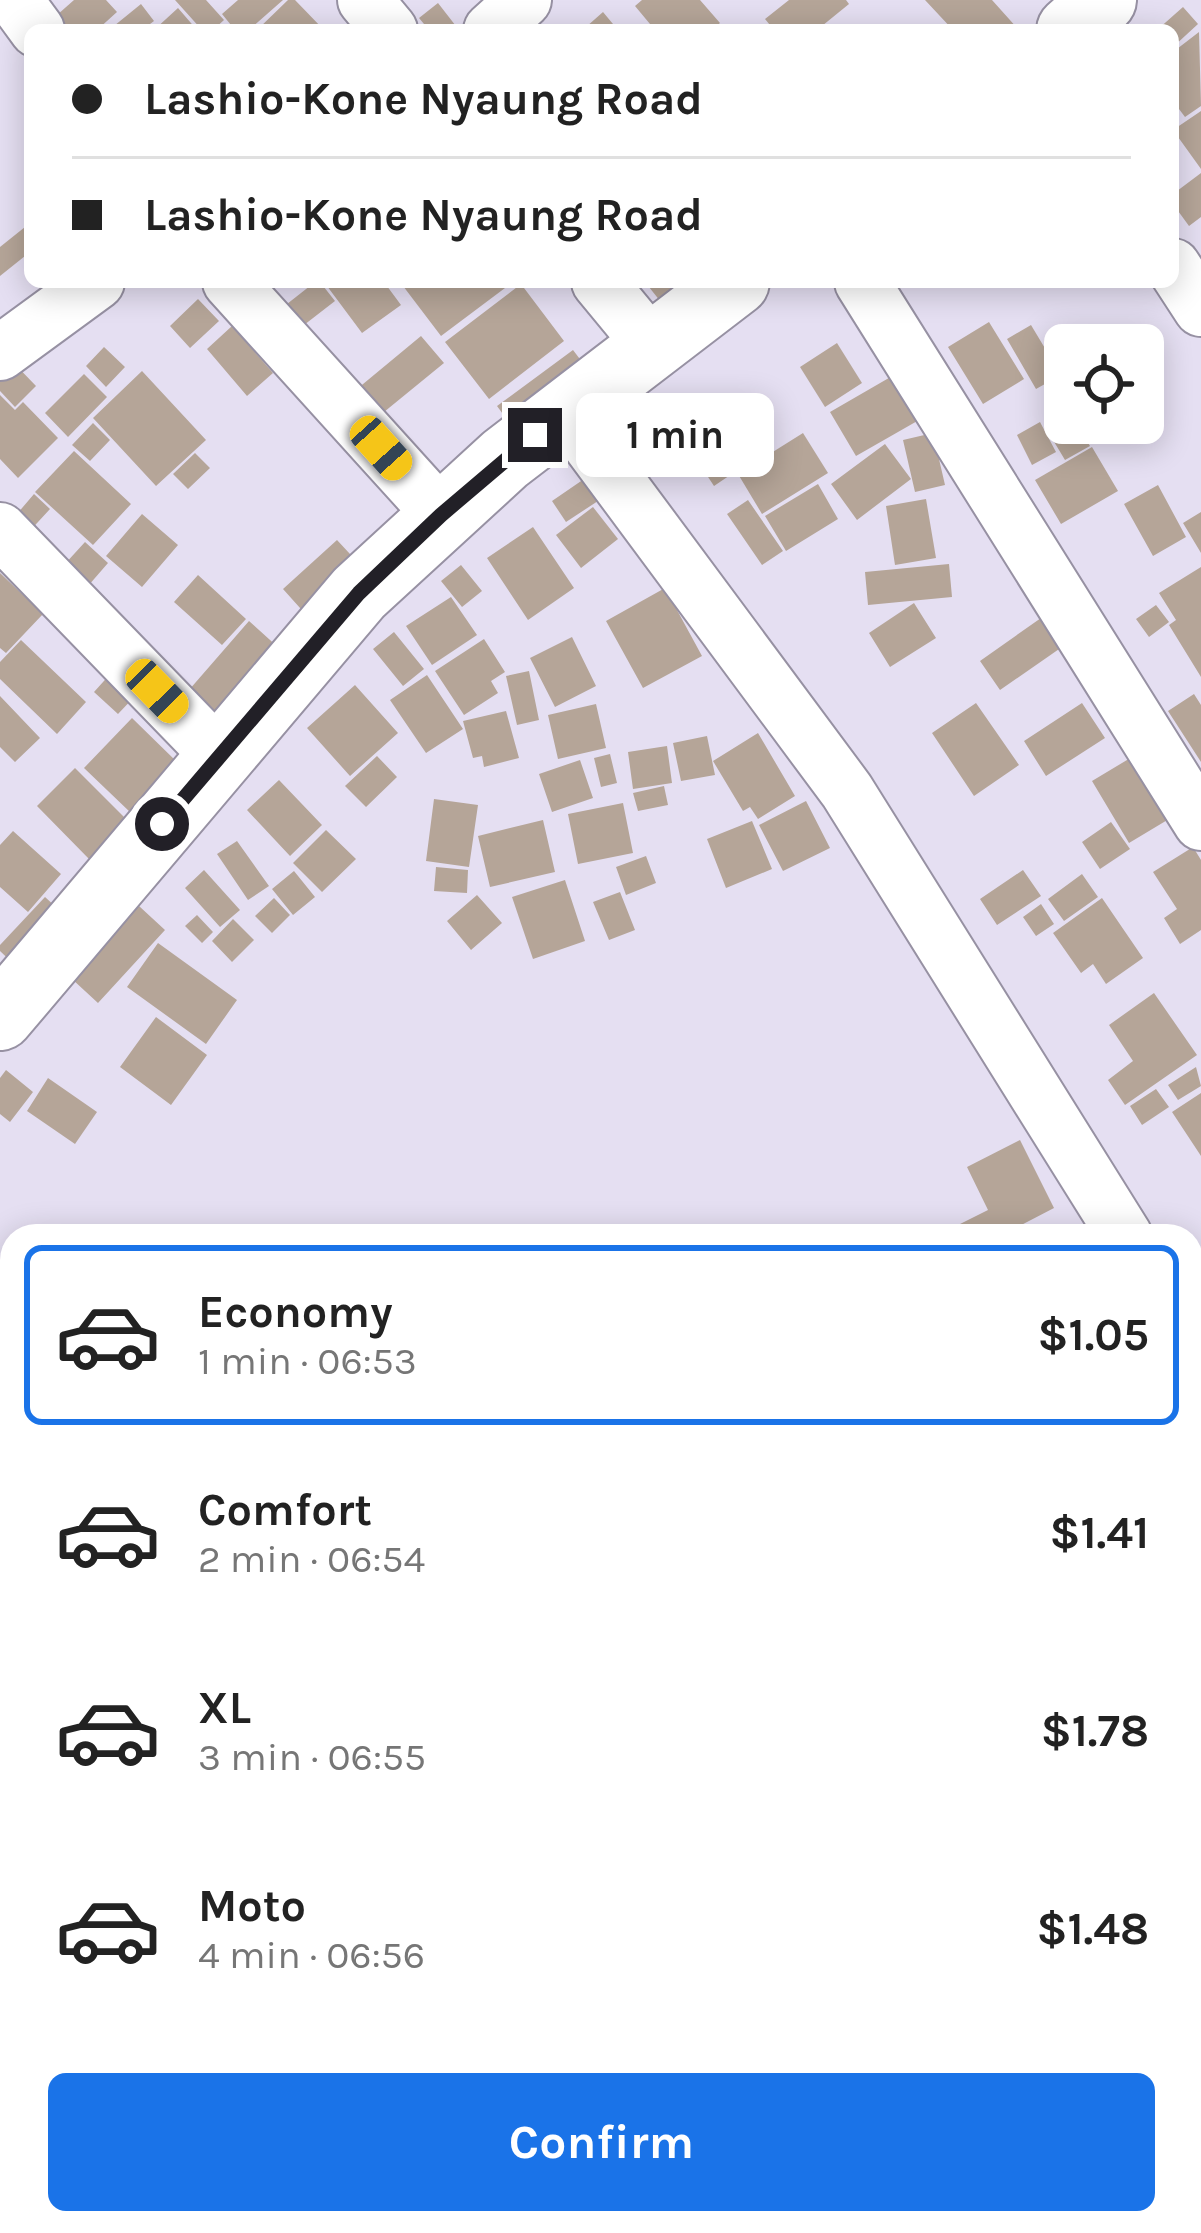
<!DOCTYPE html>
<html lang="en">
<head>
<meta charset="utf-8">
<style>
	:root { --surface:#fff; --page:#f2f2f2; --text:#222; --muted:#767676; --line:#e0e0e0; --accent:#1a73e8 }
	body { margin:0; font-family:Karla,sans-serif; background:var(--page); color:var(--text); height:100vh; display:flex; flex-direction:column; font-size:45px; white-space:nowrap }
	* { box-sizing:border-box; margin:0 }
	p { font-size:39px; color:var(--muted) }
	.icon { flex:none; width:66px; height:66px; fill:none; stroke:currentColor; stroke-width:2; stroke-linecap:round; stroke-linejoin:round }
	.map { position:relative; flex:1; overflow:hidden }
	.panel { position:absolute; left:0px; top:1224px; width:1203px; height:1011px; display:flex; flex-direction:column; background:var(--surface); border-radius:36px 36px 0 0; box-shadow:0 6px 30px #0003 }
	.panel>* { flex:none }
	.top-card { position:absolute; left:24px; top:24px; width:1155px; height:264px; border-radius:18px; box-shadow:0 6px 30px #0003; display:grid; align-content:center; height:264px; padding:0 48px; background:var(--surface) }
	.tools { position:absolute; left:1044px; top:324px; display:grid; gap:24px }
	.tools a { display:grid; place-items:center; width:120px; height:120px; border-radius:18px; background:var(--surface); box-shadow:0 6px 30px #0003; font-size:60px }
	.end { position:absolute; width:54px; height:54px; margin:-27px; border:15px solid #222027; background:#fff; box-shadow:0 0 0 6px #fff }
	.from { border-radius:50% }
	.bubble { position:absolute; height:84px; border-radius:18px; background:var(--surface); box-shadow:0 6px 30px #0003; font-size:39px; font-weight:700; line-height:84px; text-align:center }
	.car { position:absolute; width:36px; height:72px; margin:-36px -18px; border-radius:15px; box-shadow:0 0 9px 3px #0007; background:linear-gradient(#f5c518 24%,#345 0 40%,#f5c518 0 76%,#345 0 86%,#f5c518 0) }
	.top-card b { display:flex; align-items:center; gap:42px; height:114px; font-size:45px }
	.top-card b+b { border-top:3px solid var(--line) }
	.top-card i { width:30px; height:30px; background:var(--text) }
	ul { padding:21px 0 0; list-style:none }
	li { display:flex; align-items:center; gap:36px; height:180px; margin:0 24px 18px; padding:0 24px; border:6px solid transparent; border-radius:18px }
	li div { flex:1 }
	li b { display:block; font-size:45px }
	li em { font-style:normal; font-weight:700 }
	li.selected { border-color:var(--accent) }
	li>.icon { width:108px; height:108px; stroke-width:1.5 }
	.primary-button { display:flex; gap:24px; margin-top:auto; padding:24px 48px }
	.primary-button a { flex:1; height:138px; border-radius:18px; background:var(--accent); color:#fff; font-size:48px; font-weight:700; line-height:138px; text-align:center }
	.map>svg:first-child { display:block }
	.building { fill:#b5a598 }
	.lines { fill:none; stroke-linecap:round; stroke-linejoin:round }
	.minor-casing { stroke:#9791a3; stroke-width:58 }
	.major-casing { stroke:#9791a3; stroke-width:70 }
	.minor { stroke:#fff; stroke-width:54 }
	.major { stroke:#fff; stroke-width:66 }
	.route { stroke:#222027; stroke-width:15 }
</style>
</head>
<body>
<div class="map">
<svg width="1201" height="2233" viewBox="0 0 1201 2233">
	<rect width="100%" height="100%" fill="#e5dff2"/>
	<path class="building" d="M 74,0 L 106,0 L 117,12 L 97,30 L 55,30 L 48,23 Z
		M 175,0 L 206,0 L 224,20 L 213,30 L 202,30 Z
		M 238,0 L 283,0 L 249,30 L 235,30 L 222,14 Z
		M 288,0 L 295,0 L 324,30 L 257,30 Z
		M 642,0 L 700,0 L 720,23 L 712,30 L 655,30 L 635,6 Z
		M 789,0 L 846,0 L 849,4 L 817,30 L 774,30 L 765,19 Z
		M 925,0 L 992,0 L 1019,30 L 953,30 Z
		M 438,3 L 459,30 L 429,30 L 419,18 Z
		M 141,4 L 154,21 L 142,30 L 109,30 Z
		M 1183,7 L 1198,24 L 1173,47 L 1173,30 L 1157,30 Z
		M 178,8 L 197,30 L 154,30 Z
		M 603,12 L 618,30 L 586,27 Z
		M 1199,32 L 1201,106 L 1185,117 L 1173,101 L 1173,52 Z
		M 1201,111 L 1201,169 L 1173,130 Z
		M 1201,173 L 1201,217 L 1189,226 L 1173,204 L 1173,194 Z
		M 30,223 L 30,263 L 25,256 L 0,276 L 0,247 Z
		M 315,282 L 320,282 L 335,301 L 304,325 L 287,304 Z
		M 324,282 L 384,282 L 401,305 L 362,333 Z
		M 400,282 L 513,282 L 441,336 Z
		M 645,282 L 724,282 L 676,321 Z
		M 521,284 L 564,341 L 489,399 L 445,342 Z
		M 198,299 L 219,321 L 190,348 L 170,326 Z
		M 989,322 L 1024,379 L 983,404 L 948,347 Z
		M 1031,325 L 1061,375 L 1036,389 L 1007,339 Z
		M 232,326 L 273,373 L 247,396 L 207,349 Z
		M 421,336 L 444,363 L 373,421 L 351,394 Z
		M 837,343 L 862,383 L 825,407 L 800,367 Z
		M 104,347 L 125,367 L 106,387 L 86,366 Z
		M 573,350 L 592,375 L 516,432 L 497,406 Z
		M 9,358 L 36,386 L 15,407 L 0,391 L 0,367 Z
		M 142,371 L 206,440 L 156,486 L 93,418 Z
		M 84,374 L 107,397 L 68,437 L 45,413 Z
		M 894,375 L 919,420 L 856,456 L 830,412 Z
		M 0,395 L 15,410 L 23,402 L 58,438 L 18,478 L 0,459 Z
		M 713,397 L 754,459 L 714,486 L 673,424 Z
		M 1065,420 L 1065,423 L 1076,423 L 1090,446 L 1065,460 L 1047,430 Z
		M 1040,422 L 1056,452 L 1032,465 L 1017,435 Z
		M 93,423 L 110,440 L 90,461 L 72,445 Z
		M 803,433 L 828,473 L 762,514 L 738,474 Z
		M 933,433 L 945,485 L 915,492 L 903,440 Z
		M 885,444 L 911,479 L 857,520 L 831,484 Z
		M 1092,447 L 1118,491 L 1061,524 L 1035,480 Z
		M 74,451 L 131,504 L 93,545 L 35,492 Z
		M 195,453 L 210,468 L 188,489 L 173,474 Z
		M 587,477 L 601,499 L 566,522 L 552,501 Z
		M 818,484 L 838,519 L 786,551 L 765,516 Z
		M 1158,485 L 1186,537 L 1153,556 L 1124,504 Z
		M 34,494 L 50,509 L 26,535 L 11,521 Z
		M 926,499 L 936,558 L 895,565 L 886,506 Z
		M 748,500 L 783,551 L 762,565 L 727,514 Z
		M 593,507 L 618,539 L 581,568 L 556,535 Z
		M 1201,512 L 1201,553 L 1183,523 Z
		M 142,514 L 178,545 L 142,587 L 106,556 Z
		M 533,527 L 574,588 L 528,620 L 487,558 Z
		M 337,540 L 363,568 L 309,618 L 283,589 Z
		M 85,542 L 108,563 L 88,586 L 64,565 Z
		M 949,564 L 952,597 L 868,605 L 865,572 Z
		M 461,565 L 482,591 L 462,607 L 441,581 Z
		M 1201,567 L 1201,677 L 1169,625 L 1176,620 L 1159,593 Z
		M 0,573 L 43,614 L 6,653 L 0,648 Z
		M 198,575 L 246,619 L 222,645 L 174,602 Z
		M 665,588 L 702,656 L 643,688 L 606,621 Z
		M 451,597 L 477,635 L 432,665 L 406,626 Z
		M 914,603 L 936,638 L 890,667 L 869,633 Z
		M 1156,605 L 1169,622 L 1149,637 L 1136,619 Z
		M 1041,618 L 1062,647 L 1000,690 L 980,661 Z
		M 249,621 L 280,649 L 221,719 L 189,690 Z
		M 394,632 L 424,669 L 403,686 L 373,649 Z
		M 572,637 L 596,686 L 555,707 L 530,658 Z
		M 484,639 L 505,672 L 491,681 L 498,693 L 464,715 L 435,671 Z
		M 21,640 L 86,702 L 57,734 L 0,679 L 0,662 Z
		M 529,671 L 539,720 L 517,725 L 506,676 Z
		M 112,672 L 136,695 L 118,714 L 94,692 Z
		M 427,675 L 463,729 L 426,753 L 390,700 Z
		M 355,685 L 398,733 L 350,776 L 307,728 Z
		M 1194,694 L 1201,705 L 1201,762 L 1168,711 Z
		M 0,696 L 40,738 L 15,762 L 0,747 Z
		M 976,703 L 1019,765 L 974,796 L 932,733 Z
		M 1082,703 L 1105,738 L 1046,776 L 1024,741 Z
		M 596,704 L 606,748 L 558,759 L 548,715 Z
		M 506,711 L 519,758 L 484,767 L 482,756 L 473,758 L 463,721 Z
		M 132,718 L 178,763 L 131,813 L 84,768 Z
		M 758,733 L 795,796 L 758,819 L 750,807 L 743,811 L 713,761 Z
		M 707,736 L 715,775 L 681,781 L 673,743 Z
		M 667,746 L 672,783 L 633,789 L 628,752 Z
		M 610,754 L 617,783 L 601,787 L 594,758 Z
		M 1137,754 L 1174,816 L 1129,843 L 1092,781 Z
		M 377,756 L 397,777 L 366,807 L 345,786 Z
		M 580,760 L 593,798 L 552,812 L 539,774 Z
		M 75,768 L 128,821 L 90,860 L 37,806 Z
		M 279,780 L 322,825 L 290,856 L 247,810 Z
		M 664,786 L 668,805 L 638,811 L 633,793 Z
		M 434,799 L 478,805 L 469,867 L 426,861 Z
		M 806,801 L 830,848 L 783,871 L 759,825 Z
		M 623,803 L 633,853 L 578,864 L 568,814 Z
		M 543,820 L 555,872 L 490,887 L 478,836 Z
		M 752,821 L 772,869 L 726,888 L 707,839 Z
		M 1111,822 L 1130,849 L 1100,869 L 1082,842 Z
		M 326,830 L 356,859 L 322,892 L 293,863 Z
		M 13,831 L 61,874 L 28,912 L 0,887 L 0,845 Z
		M 237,841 L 269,886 L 248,900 L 217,854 Z
		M 1193,847 L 1201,860 L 1201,930 L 1180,944 L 1164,918 L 1177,909 L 1153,872 Z
		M 646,856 L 656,883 L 626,895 L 616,867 Z
		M 436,867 L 468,870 L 467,893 L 434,891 Z
		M 204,870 L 240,910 L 220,927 L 185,888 Z
		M 1023,870 L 1041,896 L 997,925 L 980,899 Z
		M 294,871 L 315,897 L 293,915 L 272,889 Z
		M 1082,874 L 1098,897 L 1064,921 L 1048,899 Z
		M 565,880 L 585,941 L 533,959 L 512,897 Z
		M 620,892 L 635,930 L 609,940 L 593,902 Z
		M 477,895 L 502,923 L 471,950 L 447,921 Z
		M 45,897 L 69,919 L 21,971 L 0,951 L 0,945 Z
		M 274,898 L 290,915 L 272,933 L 255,916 Z
		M 1102,898 L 1143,958 L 1106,984 L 1093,964 L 1081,973 L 1053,933 Z
		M 1041,904 L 1054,924 L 1036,936 L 1023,917 Z
		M 139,906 L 165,930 L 98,1003 L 72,979 Z
		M 197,915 L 213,932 L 202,943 L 185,926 Z
		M 233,919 L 254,940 L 232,962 L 212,941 Z
		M 158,943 L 237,1000 L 206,1044 L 127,987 Z
		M 1154,993 L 1197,1055 L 1125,1105 L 1108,1080 L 1133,1061 L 1109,1025 Z
		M 156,1017 L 207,1055 L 171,1105 L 120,1067 Z
		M 1196,1067 L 1201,1086 L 1178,1100 L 1168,1085 Z
		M 6,1070 L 33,1092 L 10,1122 L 0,1114 L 0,1078 Z
		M 48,1078 L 97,1112 L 75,1144 L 27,1111 Z
		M 1156,1089 L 1169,1107 L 1142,1125 L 1130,1106 Z
		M 1201,1093 L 1201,1156 L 1172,1112 Z
		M 1020,1140 L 1054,1208 L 1000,1236 L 963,1236 L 958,1225 L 988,1210 L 967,1167 Z
		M 1201,1821 L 1201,1880 L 1191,1887 L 1191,1822 L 1194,1826 Z
		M 1191,1905 L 1201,1919 L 1201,1997 L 1191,1982 Z
		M 117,2223 L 162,2223 L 169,2233 L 124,2233 Z
		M 191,2223 L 256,2223 L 241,2233 L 197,2233 Z
		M 281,2223 L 315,2223 L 301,2233 L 288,2233 Z
		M 320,2223 L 361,2223 L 347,2233 L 327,2233 Z
		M 416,2223 L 443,2223 L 449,2231 L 414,2233 L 410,2227 Z
		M 552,2223 L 617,2223 L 622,2233 L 548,2233 L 545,2226 Z
		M 740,2223 L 753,2223 L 757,2233 L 717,2233 Z
		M 761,2223 L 796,2223 L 801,2233 L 766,2233 Z
		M 801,2223 L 846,2223 L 852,2233 L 807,2233 Z"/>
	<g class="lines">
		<g class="minor-casing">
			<path id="minor" d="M 15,0 L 37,30
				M 365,0 L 390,30
				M 491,30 L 524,0
				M 1173,266 L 1201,309
				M 230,282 L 441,515
				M 599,282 L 651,345
				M 862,282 L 1201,823
				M 0,353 L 97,282
				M 565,411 L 847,791 L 1125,1236
				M 0,530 L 219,756
				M 1191,1341 L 1201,1357
				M 1191,1522 L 1201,1516
				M 1191,2161 L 1201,2176
				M 377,2223 L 383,2233
				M 635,2223 L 638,2233
				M 59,2233 L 74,2223"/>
		</g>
		<g class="major-casing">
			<path id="major" d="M 1070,30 L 1103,0
				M 0,1017 L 359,593 L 505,459 L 736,282"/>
		</g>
		<use href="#minor" class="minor"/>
		<use href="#major" class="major"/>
	</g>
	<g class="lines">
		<path class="route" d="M 162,824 L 359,593 L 441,515 L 535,435"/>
	</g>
</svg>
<div class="tools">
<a><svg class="icon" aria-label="locate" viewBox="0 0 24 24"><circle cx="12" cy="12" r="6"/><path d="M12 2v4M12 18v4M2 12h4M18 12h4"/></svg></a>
</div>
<i class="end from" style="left:162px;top:824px"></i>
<i class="end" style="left:535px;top:435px"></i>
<div class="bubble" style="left:576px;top:393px;width:198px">1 min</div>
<i class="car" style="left:381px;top:448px;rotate:138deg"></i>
<i class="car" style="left:157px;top:691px;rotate:136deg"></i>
<div class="top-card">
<b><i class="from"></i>Lashio-Kone Nyaung Road</b>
<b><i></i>Lashio-Kone Nyaung Road</b>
</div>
<section class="panel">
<ul>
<li class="selected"><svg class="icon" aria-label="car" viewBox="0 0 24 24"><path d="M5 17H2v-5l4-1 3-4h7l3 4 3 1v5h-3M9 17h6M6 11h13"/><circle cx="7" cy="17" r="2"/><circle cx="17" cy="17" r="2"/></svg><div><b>Economy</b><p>1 min · 06:53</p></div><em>$1.05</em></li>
<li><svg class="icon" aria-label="car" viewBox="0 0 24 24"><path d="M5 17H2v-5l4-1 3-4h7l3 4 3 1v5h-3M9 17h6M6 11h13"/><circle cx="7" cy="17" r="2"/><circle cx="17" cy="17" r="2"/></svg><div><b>Comfort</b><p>2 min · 06:54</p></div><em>$1.41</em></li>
<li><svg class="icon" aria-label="car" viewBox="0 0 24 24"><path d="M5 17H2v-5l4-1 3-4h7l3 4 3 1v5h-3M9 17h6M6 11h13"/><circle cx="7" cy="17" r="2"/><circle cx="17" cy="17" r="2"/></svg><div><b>XL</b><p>3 min · 06:55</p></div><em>$1.78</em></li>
<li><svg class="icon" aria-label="car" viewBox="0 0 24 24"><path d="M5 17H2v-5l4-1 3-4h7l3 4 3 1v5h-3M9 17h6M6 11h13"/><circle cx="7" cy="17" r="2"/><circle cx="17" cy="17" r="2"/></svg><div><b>Moto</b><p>4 min · 06:56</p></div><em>$1.48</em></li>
</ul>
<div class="primary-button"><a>Confirm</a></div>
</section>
</div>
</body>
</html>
